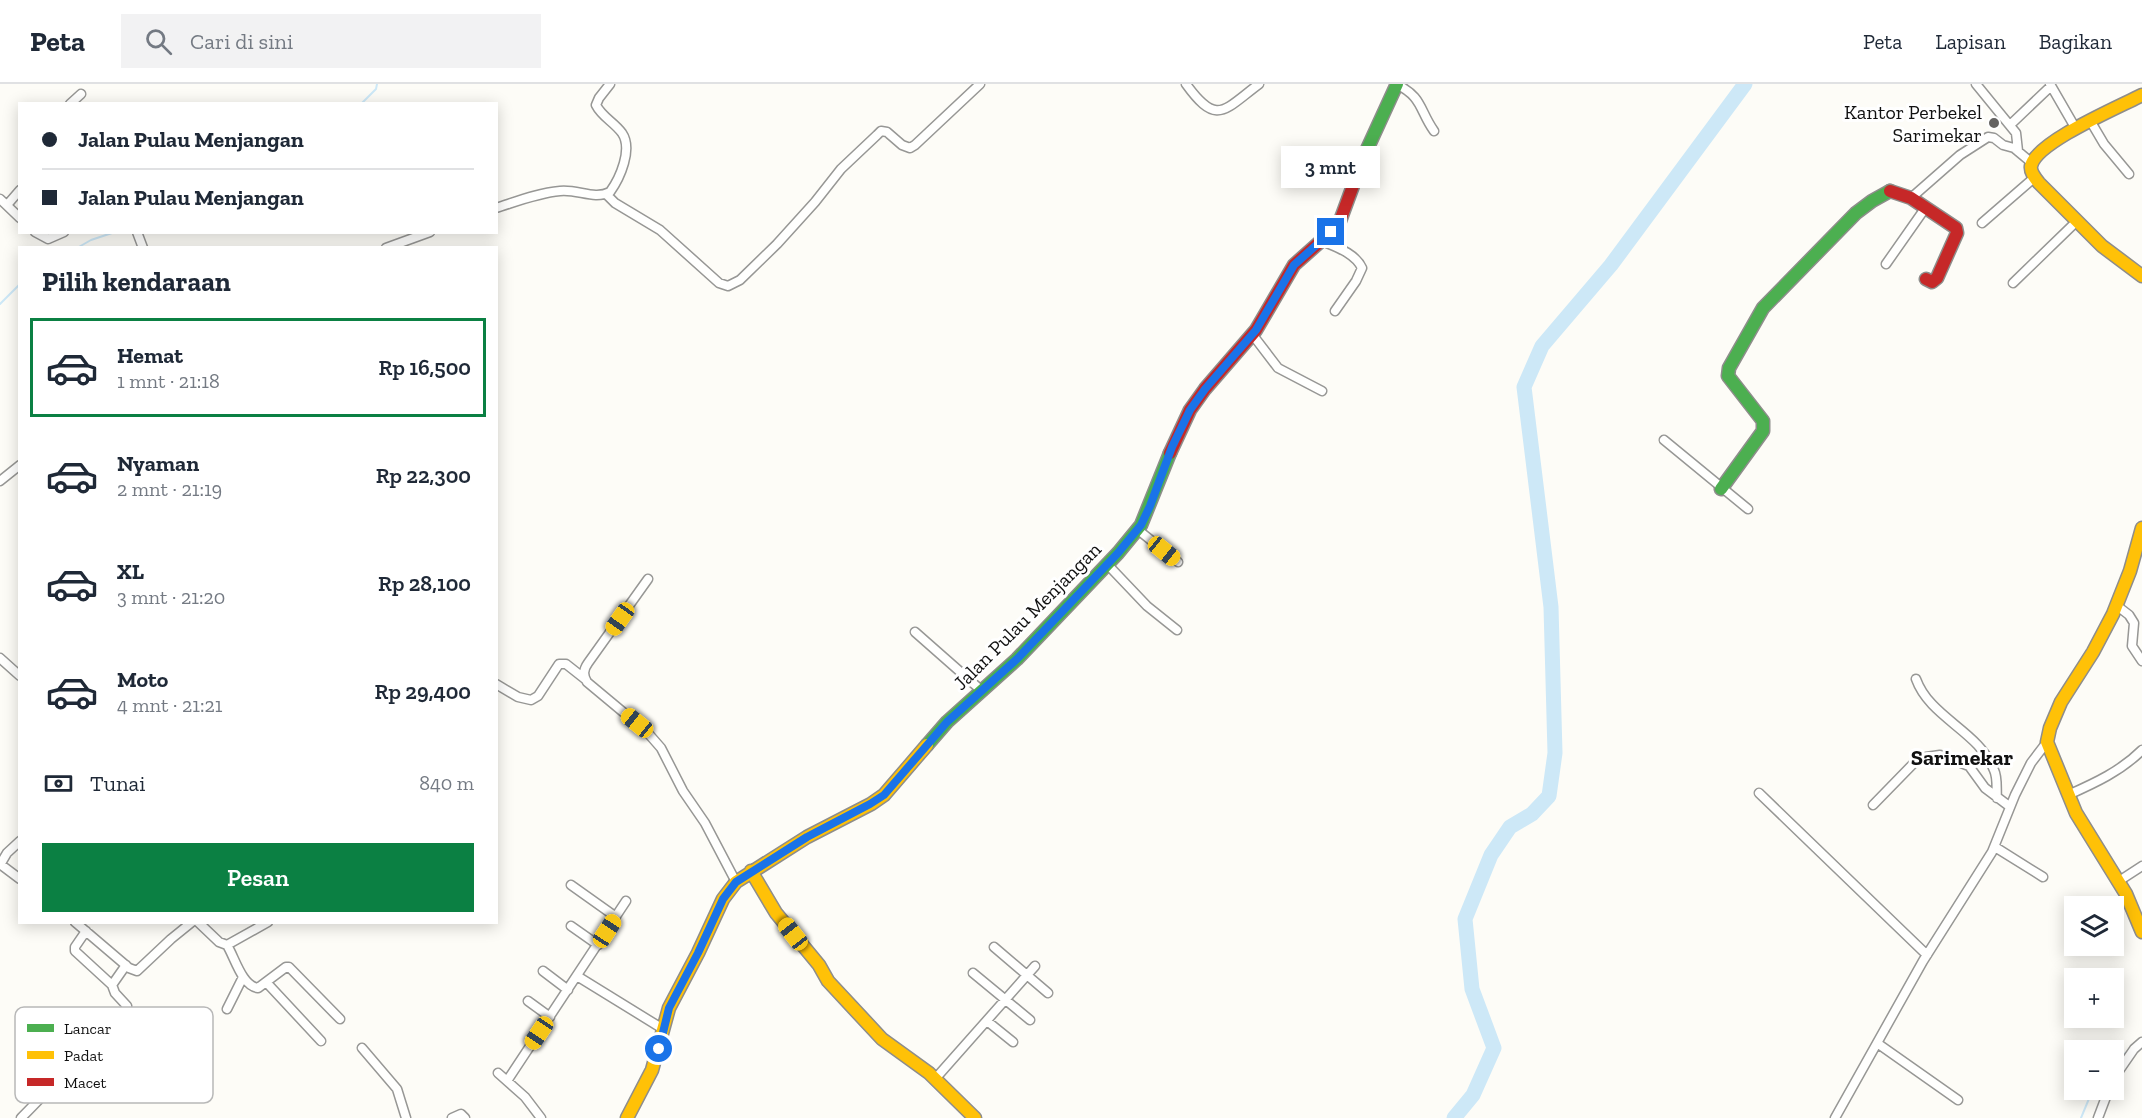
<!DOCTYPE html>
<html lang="id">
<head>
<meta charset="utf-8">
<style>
	:root { --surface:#fff; --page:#f2f2f3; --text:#1f2937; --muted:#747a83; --line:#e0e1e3; --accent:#0b8043 }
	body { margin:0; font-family:"Zilla Slab",serif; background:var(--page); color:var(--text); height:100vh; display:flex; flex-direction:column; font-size:22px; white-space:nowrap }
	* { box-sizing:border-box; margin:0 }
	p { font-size:20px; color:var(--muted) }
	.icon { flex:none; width:33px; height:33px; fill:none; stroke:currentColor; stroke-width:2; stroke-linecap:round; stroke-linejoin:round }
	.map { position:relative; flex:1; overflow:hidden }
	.drawer { position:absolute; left:18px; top:162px; width:480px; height:678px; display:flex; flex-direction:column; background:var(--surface); border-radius:0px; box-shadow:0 3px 15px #0003 }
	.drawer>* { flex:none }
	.hud { position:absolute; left:18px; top:18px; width:480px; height:132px; border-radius:0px; box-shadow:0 3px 15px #0003; display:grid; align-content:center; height:132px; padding:0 24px; background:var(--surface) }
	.controls { position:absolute; left:2064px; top:812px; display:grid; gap:12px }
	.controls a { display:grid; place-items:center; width:60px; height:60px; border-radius:0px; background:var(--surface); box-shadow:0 3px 15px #0003; font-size:30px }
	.end { position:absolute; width:27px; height:27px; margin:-14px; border:8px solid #1a73e8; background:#fff; box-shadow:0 0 0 3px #fff }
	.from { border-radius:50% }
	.bubble { position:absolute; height:42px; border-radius:0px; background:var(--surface); box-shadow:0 3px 15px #0003; font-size:20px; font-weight:600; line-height:42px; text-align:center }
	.car { position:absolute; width:18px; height:36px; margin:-18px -9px; border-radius:8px; box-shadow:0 0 4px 2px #0007; background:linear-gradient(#f5c518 24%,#345 0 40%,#f5c518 0 76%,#345 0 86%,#f5c518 0) }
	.hud b { display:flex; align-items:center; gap:21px; height:57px; font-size:22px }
	.hud b+b { border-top:2px solid var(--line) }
	.hud i { width:15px; height:15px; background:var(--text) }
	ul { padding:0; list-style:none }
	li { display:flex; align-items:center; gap:18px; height:99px; margin:0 12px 9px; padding:0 12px; border:3px solid transparent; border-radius:0px }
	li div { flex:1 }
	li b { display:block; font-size:22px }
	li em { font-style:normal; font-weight:600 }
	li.active { border-color:var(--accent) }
	li>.icon { width:54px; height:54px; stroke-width:1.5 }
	h2 { padding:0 24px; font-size:27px; line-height:72px }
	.pay { display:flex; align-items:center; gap:15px; height:66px; padding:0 24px; font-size:22px }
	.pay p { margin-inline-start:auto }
	.cta { display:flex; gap:12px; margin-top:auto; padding:12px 24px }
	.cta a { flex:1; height:69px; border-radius:0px; background:var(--accent); color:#fff; font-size:24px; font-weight:600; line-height:69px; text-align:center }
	header { display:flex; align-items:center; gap:36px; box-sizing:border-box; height:84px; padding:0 30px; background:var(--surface); border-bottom:2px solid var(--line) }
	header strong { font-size:28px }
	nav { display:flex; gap:33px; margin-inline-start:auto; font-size:21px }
	.search { width:420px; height:54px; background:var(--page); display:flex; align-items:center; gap:15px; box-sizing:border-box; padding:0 21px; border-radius:0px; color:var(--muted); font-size:22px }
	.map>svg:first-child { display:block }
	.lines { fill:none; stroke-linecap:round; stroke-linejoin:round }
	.stream { stroke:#cde8f7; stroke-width:2 }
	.river { stroke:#cde8f7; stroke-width:15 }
	.street-casing { stroke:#979795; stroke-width:11 }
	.fast-casing { stroke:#8e8d8b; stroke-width:15 }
	.slow-casing { stroke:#8e8d8b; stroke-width:15 }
	.jam-casing { stroke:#8e8d8b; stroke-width:15 }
	.street { stroke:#fffffe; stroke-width:8 }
	.fast { stroke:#4caf50; stroke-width:12 }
	.slow { stroke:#ffc107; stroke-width:12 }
	.jam { stroke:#c62828; stroke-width:12 }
	.route { stroke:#1a73e8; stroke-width:8 }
	.poi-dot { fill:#646362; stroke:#fff; stroke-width:2 }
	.labels { text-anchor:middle; stroke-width:6; stroke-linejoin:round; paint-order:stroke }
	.poi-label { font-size:20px; fill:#111; stroke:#fff; text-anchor:end }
	.street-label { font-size:20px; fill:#111; stroke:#fff }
	.quarter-label { font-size:22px; font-weight:bold; fill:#111; stroke:#fff }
	.key { fill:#fff; stroke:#b8b8b8; stroke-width:1.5 }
	.key-label { font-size:16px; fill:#111 }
</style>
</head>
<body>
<header>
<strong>Peta</strong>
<div class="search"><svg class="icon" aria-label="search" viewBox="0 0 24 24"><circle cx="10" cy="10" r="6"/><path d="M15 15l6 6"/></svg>Cari di sini</div>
<nav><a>Peta</a><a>Lapisan</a><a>Bagikan</a></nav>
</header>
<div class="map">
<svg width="2142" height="1034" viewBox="0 0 2142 1034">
	<rect width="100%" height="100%" fill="#fdfcf7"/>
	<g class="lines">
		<path class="stream" d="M 361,20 L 376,5 L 377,0
			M 77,164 L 91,156 L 115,148
			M 0,220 L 20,200
			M 2114,978 L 2128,967
			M 2081,1034 L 2093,1005"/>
		<path class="river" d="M 1454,1034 L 1473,1011 L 1494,964 L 1472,905 L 1465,835 L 1491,771 L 1510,743 L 1532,730 L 1549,712 L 1555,669 L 1551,523 L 1524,303 L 1542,262 L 1611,181 L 1745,0"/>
		<g class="street-casing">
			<path id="street" d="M 1186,0 C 1217,43 1224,26 1259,0
				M 1396,0 C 1423,13 1419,26 1434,47
				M 1976,0 L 2016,49 L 2018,67
				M 2050,0 L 2076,45
				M 70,20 L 81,10
				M 2091,38 L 2104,60 L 2129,90
				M 2010,41 L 2051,2
				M 606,110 L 615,119 L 660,146 L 719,199 L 728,202 L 740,196 L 777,160 L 815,118 L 841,85 L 877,51 L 881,47 L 887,48 L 902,61 L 910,64 L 915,61 L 980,0
				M 1911,114 L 1960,71 L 1988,53 L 1994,54 L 2003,61 L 2014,64 L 2032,79
				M 0,115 L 20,134
				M 7,121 L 20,106
				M 496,124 C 518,117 538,109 560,107 C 578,105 594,116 610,108 C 620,94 633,65 622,49 C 614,38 602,33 596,21 L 599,14 L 610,0
				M 1982,139 L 2035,93
				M 35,148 L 48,155 L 64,148
				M 137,148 L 143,164
				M 1322,157 C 1336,163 1355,169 1362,184 L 1356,197 L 1335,227
				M 386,164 L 430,148
				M 1886,180 L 1926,123
				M 2013,199 L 2077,137
				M 1252,250 L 1278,284 L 1322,307
				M 1664,356 L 1748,425
				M 0,397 L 20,381
				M 1137,445 L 1178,478
				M 1107,480 L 1147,522 L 1177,546
				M 648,495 L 588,579 C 583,586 583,591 587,598 L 647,648 L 661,664 L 683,707 L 705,739 L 736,798
				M 2116,521 L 2129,531 L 2134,539 L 2132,562 L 2142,577
				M 915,548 L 982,607
				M 0,574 L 20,592
				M 1916,595 C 1930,634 1979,647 1994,686 C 1998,694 1996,705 1997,714
				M 496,600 L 518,613 L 531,616 L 538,612 L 559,580 L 566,580 L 585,595
				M 1759,709 L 1927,871
				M 2068,711 C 2095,699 2121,687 2142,666
				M 1873,721 L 1914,679 L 1926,673 L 1940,671 L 1969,682 L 1985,704 L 2009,722
				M 1995,763 L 2043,793
				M 0,780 L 20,795
				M 0,781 L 7,769 L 20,757
				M 2119,797 L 2142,782
				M 571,801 L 616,833
				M 75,838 L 129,884 L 137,887 L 171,855 L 192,838
				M 198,838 L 219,858 L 227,861 L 268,838
				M 571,842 L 598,861
				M 86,847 L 75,863 L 75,867 L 112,901
				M 227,861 C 235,874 242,902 258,904 L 286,883 L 289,883 L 340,935
				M 994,863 L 1048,909
				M 543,887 L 568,906
				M 973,889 L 1030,936
				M 577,892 L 663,945
				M 266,898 L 321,957
				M 528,917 L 550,933
				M 227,925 L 243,893
				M 987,937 L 1013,958
				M 1877,959 L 1958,1016
				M 362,964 L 397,1005 L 406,1034
				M 498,989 L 525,1013 L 541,1034
				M 2114,994 L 2134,965 L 2142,958
				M 935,995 L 1035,882
				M 507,997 L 626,817
				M 21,1034 C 32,1023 43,1011 55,1000 C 72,985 130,946 127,922 L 115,909 L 112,901 L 126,881
				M 452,1034 L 461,1030 L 465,1034
				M 1835,1034 L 1923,877 L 1992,768 L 2015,711 L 2031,679 L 2047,658
				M 2098,1034 L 2109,1005"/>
		</g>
		<g class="fast-casing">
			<path id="fast" d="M 1364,72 L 1397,0
				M 1721,405 L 1763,347 L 1763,337 L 1728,292 L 1729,284 L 1763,224 L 1856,129 L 1872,117 L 1890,107
				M 927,661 L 947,638 L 1017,575 L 1118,469 L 1141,441 L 1170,369"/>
		</g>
		<g class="slow-casing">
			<path id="slow" d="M 2142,11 C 2119,23 2036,58 2031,82 C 2030,88 2035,94 2039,99 L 2102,162 L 2142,192
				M 2142,444 L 2130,487 L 2113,530 L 2093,568 L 2061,618 L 2050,644 L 2047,658 L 2076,729 L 2126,810 L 2142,848
				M 751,787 L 776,829 L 819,881 L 828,897 L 882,955 L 929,989 L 975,1034
				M 627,1034 L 652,986 L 669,924 L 698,869 L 723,815 L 736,798 L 807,753 L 871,720 L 884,711 L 927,661"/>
		</g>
		<g class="jam-casing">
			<path id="jam" d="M 1890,107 L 1911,114 L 1956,144 L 1957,149 L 1937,194 L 1932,198 L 1926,195
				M 1170,369 L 1190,326 L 1205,305 L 1256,246 L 1294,181 L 1331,148 L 1340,137 L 1364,72"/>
		</g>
		<use href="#street" class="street"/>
		<use href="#fast" class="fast"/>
		<use href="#slow" class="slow"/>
		<use href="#jam" class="jam"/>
	</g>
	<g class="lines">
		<path class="route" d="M 659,965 L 669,924 L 698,869 L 723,815 L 736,798 L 807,753 L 870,720 L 884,711 L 947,638 L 1017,575 L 1118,469 L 1141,441 L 1150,422 L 1172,363 L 1190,326 L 1205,305 L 1256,246 L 1294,181 L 1331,148"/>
	</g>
	<circle class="poi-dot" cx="1994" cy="39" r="6"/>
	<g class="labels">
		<g class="poi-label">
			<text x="1982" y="35">Kantor Perbekel<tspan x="1982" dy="23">Sarimekar</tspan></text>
		</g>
		<g class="street-label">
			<text transform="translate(1027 532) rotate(-45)" y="7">Jalan Pulau Menjangan</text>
		</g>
		<g class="quarter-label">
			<text x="1962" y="681">Sarimekar</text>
		</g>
	</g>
	<rect x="15" y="923" width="198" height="96" rx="9" class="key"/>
	<rect x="27" y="940" width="27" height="8" fill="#4caf50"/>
	<rect x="27" y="967" width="27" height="8" fill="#ffc107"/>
	<rect x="27" y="994" width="27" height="8" fill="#c62828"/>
	<g class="key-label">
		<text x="64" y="950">Lancar</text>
		<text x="64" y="977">Padat</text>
		<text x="64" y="1004">Macet</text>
	</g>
</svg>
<div class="controls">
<a><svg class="icon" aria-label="layers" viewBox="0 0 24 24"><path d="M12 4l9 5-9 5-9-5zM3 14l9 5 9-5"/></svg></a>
<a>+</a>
<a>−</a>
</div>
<i class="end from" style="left:659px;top:965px"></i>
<i class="end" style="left:1331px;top:148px"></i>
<div class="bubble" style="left:1281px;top:62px;width:99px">3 mnt</div>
<i class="car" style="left:1164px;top:467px;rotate:129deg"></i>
<i class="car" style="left:620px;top:535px;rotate:215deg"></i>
<i class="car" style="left:637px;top:639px;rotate:309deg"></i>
<i class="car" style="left:607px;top:847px;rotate:33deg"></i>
<i class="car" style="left:793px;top:850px;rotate:322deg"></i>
<i class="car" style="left:539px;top:949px;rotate:214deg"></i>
<div class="hud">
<b><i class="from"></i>Jalan Pulau Menjangan</b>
<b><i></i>Jalan Pulau Menjangan</b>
</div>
<section class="drawer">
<h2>Pilih kendaraan</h2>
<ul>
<li class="active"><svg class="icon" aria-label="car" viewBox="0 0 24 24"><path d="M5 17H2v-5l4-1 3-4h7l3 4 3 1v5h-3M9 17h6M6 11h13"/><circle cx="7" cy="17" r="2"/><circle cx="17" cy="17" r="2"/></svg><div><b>Hemat</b><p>1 mnt · 21:18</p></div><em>Rp 16,500</em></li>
<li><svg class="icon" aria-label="car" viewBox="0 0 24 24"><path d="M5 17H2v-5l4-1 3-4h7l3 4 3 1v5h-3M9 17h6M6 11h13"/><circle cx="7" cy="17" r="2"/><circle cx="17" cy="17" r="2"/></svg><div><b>Nyaman</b><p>2 mnt · 21:19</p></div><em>Rp 22,300</em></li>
<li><svg class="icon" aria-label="car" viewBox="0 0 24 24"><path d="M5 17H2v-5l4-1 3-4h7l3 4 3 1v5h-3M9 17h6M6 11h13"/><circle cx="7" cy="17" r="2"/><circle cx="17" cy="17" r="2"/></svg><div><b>XL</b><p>3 mnt · 21:20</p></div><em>Rp 28,100</em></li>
<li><svg class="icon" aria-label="car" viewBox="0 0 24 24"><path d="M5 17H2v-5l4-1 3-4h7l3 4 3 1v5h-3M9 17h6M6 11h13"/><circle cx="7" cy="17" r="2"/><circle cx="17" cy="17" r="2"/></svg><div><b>Moto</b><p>4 mnt · 21:21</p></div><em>Rp 29,400</em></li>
</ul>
<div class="pay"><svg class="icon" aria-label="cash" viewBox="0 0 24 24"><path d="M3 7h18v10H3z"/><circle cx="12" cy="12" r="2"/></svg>Tunai<p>840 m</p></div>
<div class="cta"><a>Pesan</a></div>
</section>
</div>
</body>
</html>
